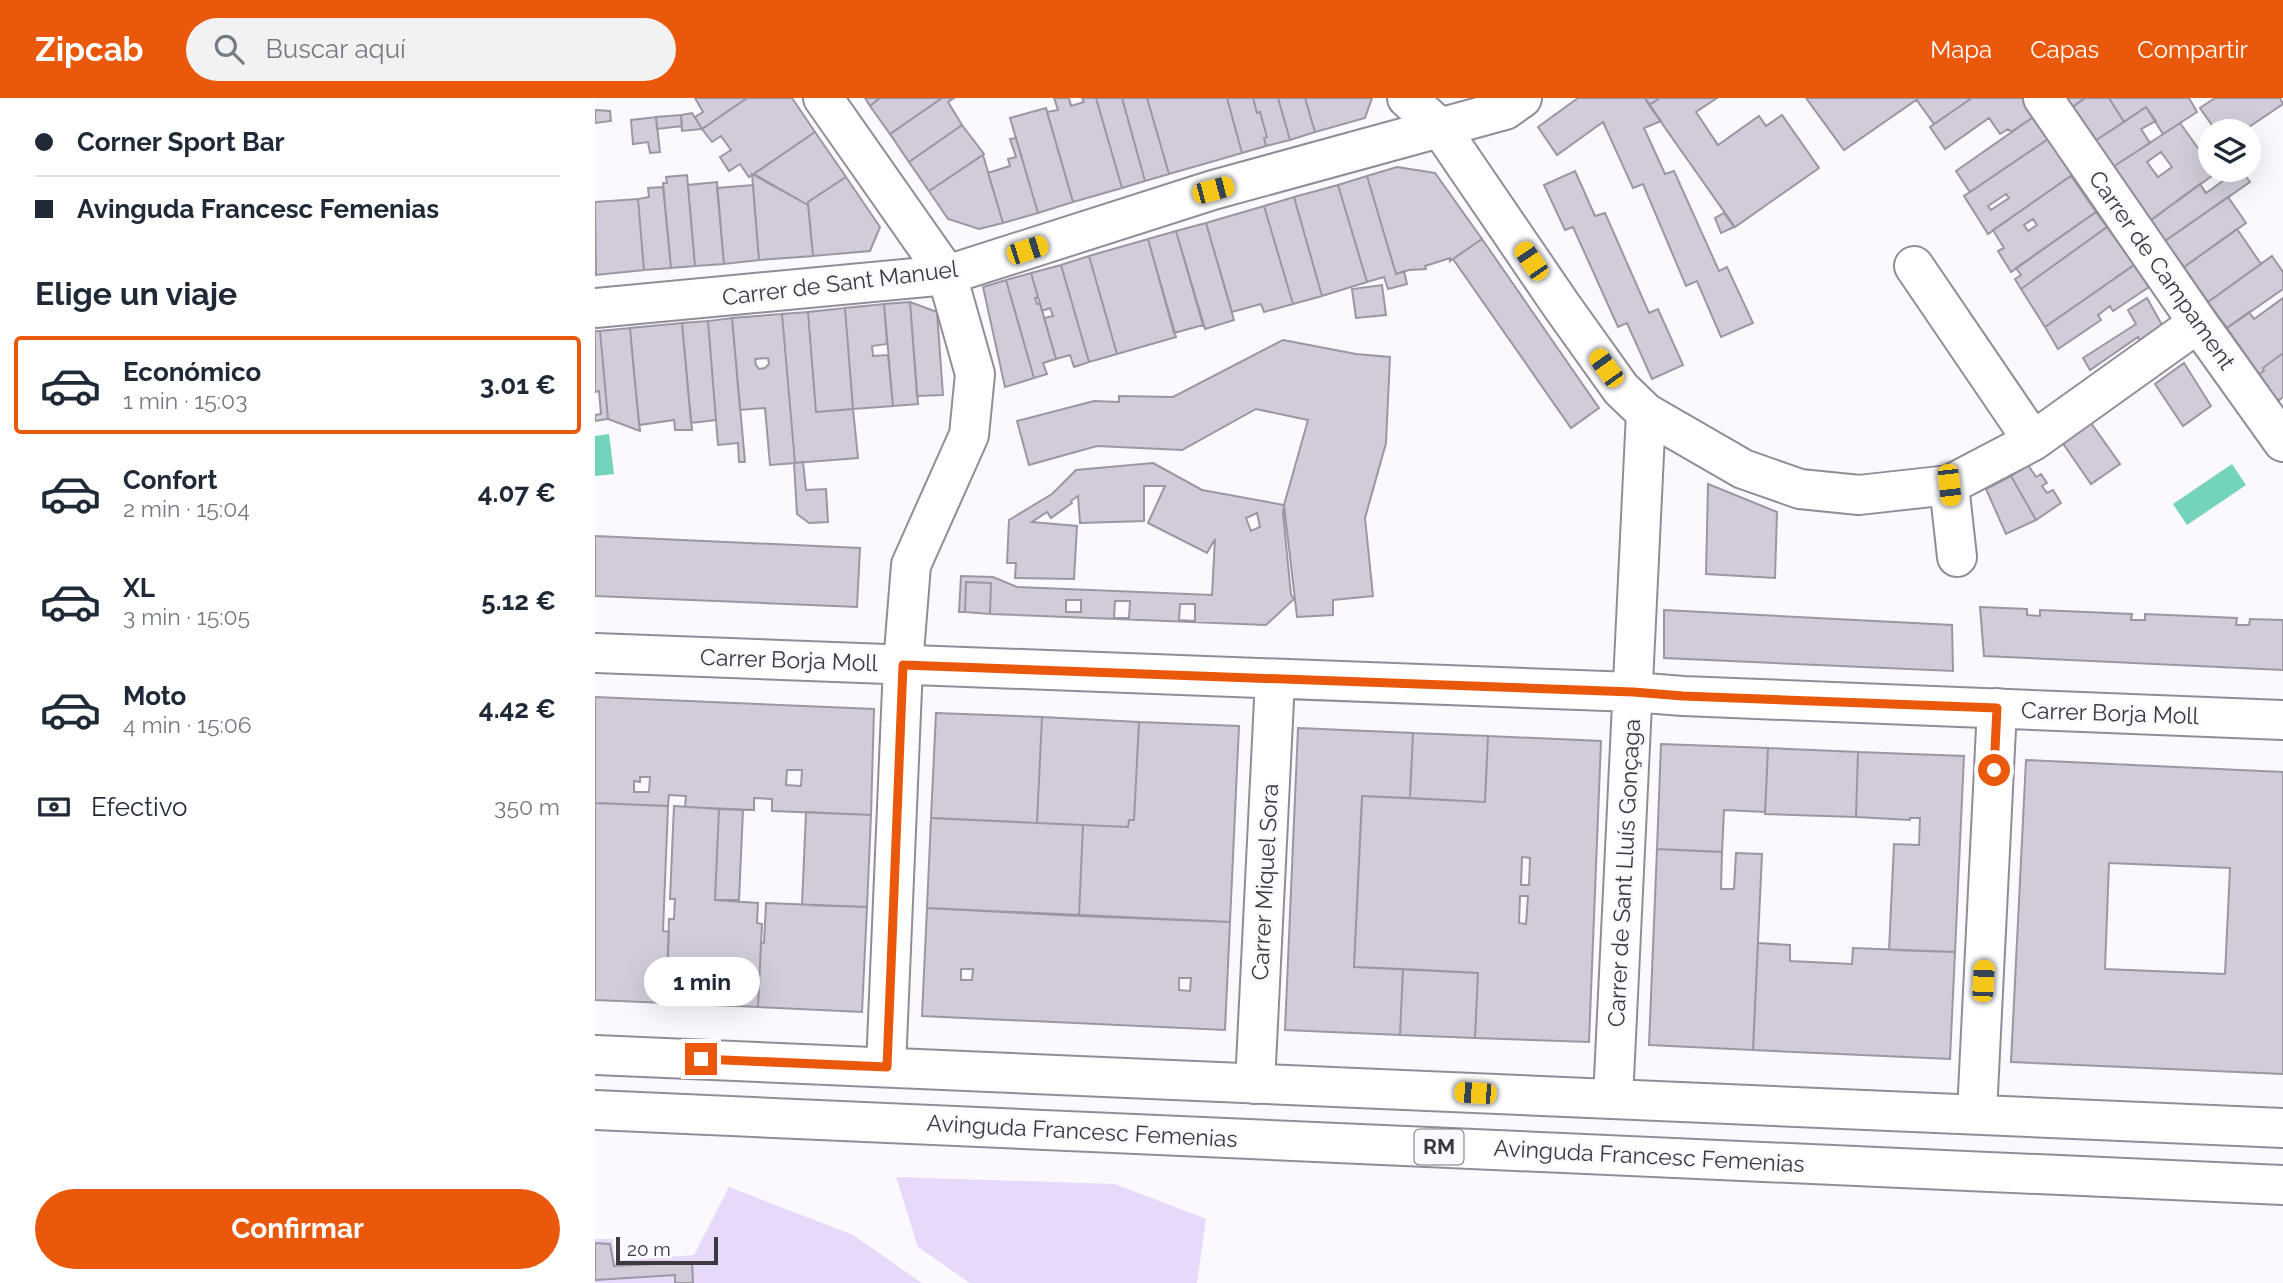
<!DOCTYPE html>
<html lang="es">
<head>
<meta charset="utf-8">
<style>
	:root { --surface:#fff; --page:#f2f2f3; --text:#1f2937; --muted:#747a83; --line:#e0e1e3; --accent:#ea580c }
	body { margin:0; font-family:Raleway,sans-serif; background:var(--page); color:var(--text); height:100vh; display:flex; flex-direction:column; font-size:26px; white-space:nowrap }
	* { box-sizing:border-box; margin:0 }
	p { font-size:23px; color:var(--muted) }
	.icon { flex:none; width:38px; height:38px; fill:none; stroke:currentColor; stroke-width:2; stroke-linecap:round; stroke-linejoin:round }
	.map { position:relative; flex:1; overflow:hidden }
	.panel { display:flex; flex-direction:column; background:var(--surface); width:595px }
	.panel>* { flex:none }
	.guide { display:grid; align-content:center; height:154px; padding:0 35px; background:var(--surface) }
	.fabs { position:absolute; left:1603px; top:21px; display:grid; gap:14px }
	.fabs a { display:grid; place-items:center; width:63px; height:63px; border-radius:50%; background:var(--surface); box-shadow:0 7px 28px #0002; font-size:35px }
	.scale { position:absolute; left:21px; bottom:18px; width:102px; box-sizing:border-box; padding-left:7px; border:4px solid #3c3a3f; border-top:0; font-size:19px; line-height:24px; white-space:nowrap; color:#3c3a3f; -webkit-text-stroke:5px #fbf8fe; paint-order:stroke }
	.end { position:absolute; width:32px; height:32px; margin:-16px; border:9px solid #ea580c; background:#fff; box-shadow:0 0 0 4px #fff }
	.from { border-radius:50% }
	.bubble { position:absolute; height:49px; border-radius:24px; background:var(--surface); box-shadow:0 7px 28px #0002; font-size:23px; font-weight:700; line-height:49px; text-align:center }
	.car { position:absolute; width:21px; height:42px; margin:-21px -10px; border-radius:9px; box-shadow:0 0 5px 2px #0007; background:linear-gradient(#f5c518 24%,#345 0 40%,#f5c518 0 76%,#345 0 86%,#f5c518 0) }
	.guide b { display:flex; align-items:center; gap:24px; height:66px; font-size:26px }
	.guide b+b { border-top:2px solid var(--line) }
	.guide i { width:18px; height:18px; background:var(--text) }
	ul { padding:0; list-style:none }
	li { display:flex; align-items:center; gap:21px; height:98px; margin:0 14px 10px; padding:0 21px; border:4px solid transparent; border-radius:7px }
	li div { flex:1 }
	li b { display:block; font-size:26px }
	li em { font-style:normal; font-weight:700 }
	li.active { border-color:var(--accent) }
	li>.icon { width:63px; height:63px; stroke-width:1.5 }
	h2 { padding:0 35px; font-size:32px; line-height:84px }
	.pay { display:flex; align-items:center; gap:18px; height:77px; padding:0 35px; font-size:26px }
	.pay p { margin-inline-start:auto }
	.primary-button { display:flex; gap:14px; margin-top:auto; padding:14px 35px }
	.primary-button a { flex:1; height:80px; border-radius:42px; background:var(--accent); color:#fff; font-size:28px; font-weight:700; line-height:80px; text-align:center }
	header { display:flex; align-items:center; gap:42px; box-sizing:border-box; height:98px; padding:0 35px; background:var(--accent); color:#fff }
	header strong { font-size:33px }
	nav { display:flex; gap:38px; margin-inline-start:auto; font-size:24px }
	.search { width:490px; height:63px; background:var(--page); display:flex; align-items:center; gap:18px; box-sizing:border-box; padding:0 24px; border-radius:38px; color:var(--muted); font-size:26px }
	main { display:flex; flex:1; min-height:0 }
	.map>svg:first-child { display:block }
	.green { fill:#e7d9fa }
	.water { fill:#74d3bb }
	.building { fill:#d2ccda; stroke:#9c96a3; stroke-width:2; fill-rule:evenodd }
	.lines { fill:none; stroke-linecap:round; stroke-linejoin:round }
	.minor-casing { stroke:#928c99; stroke-width:42 }
	.major-casing { stroke:#928c99; stroke-width:42 }
	.minor { stroke:#fff; stroke-width:38 }
	.major { stroke:#fff; stroke-width:38 }
	.route { stroke:#ea580c; stroke-width:9 }
	.labels { text-anchor:middle; stroke-width:5; stroke-linejoin:round; paint-order:stroke }
	.shield { fill:#fbf8fe; stroke:#757378; stroke-width:2 }
	.shield-label { font-size:21px; font-weight:bold; fill:#3c3a3f }
	.street-label { font-size:23px; fill:#3c3a3f; stroke:#fbf8fe }
</style>
</head>
<body>
<header>
<strong>Zipcab</strong>
<div class="search"><svg class="icon" aria-label="search" viewBox="0 0 24 24"><circle cx="10" cy="10" r="6"/><path d="M15 15l6 6"/></svg>Buscar aquí</div>
<nav><a>Mapa</a><a>Capas</a><a>Compartir</a></nav>
</header>
<main>
<section class="panel">
<div class="guide">
<b><i class="from"></i>Corner Sport Bar</b>
<b><i></i>Avinguda Francesc Femenias</b>
</div>
<h2>Elige un viaje</h2>
<ul>
<li class="active"><svg class="icon" aria-label="car" viewBox="0 0 24 24"><path d="M5 17H2v-5l4-1 3-4h7l3 4 3 1v5h-3M9 17h6M6 11h13"/><circle cx="7" cy="17" r="2"/><circle cx="17" cy="17" r="2"/></svg><div><b>Económico</b><p>1 min · 15:03</p></div><em>3.01 €</em></li>
<li><svg class="icon" aria-label="car" viewBox="0 0 24 24"><path d="M5 17H2v-5l4-1 3-4h7l3 4 3 1v5h-3M9 17h6M6 11h13"/><circle cx="7" cy="17" r="2"/><circle cx="17" cy="17" r="2"/></svg><div><b>Confort</b><p>2 min · 15:04</p></div><em>4.07 €</em></li>
<li><svg class="icon" aria-label="car" viewBox="0 0 24 24"><path d="M5 17H2v-5l4-1 3-4h7l3 4 3 1v5h-3M9 17h6M6 11h13"/><circle cx="7" cy="17" r="2"/><circle cx="17" cy="17" r="2"/></svg><div><b>XL</b><p>3 min · 15:05</p></div><em>5.12 €</em></li>
<li><svg class="icon" aria-label="car" viewBox="0 0 24 24"><path d="M5 17H2v-5l4-1 3-4h7l3 4 3 1v5h-3M9 17h6M6 11h13"/><circle cx="7" cy="17" r="2"/><circle cx="17" cy="17" r="2"/></svg><div><b>Moto</b><p>4 min · 15:06</p></div><em>4.42 €</em></li>
</ul>
<div class="pay"><svg class="icon" aria-label="cash" viewBox="0 0 24 24"><path d="M3 7h18v10H3z"/><circle cx="12" cy="12" r="2"/></svg>Efectivo<p>350 m</p></div>
<div class="primary-button"><a>Confirmar</a></div>
</section>
<div class="map">
<svg width="1688" height="1185" viewBox="0 0 1688 1185">
	<rect width="100%" height="100%" fill="#fbf8fe"/>
	<path class="green" d="M 301,1079 L 520,1086 L 611,1121 L 602,1185 L 375,1185 L 323,1149 Z
		M 134,1089 L 258,1137 L 327,1185 L 0,1185 L 0,1141 L 18,1141 L 20,1163 L 99,1157 Z"/>
	<path class="water" d="M 14,336 L 19,376 L 0,378 L 0,338 Z
		M 1637,366 L 1651,387 L 1592,427 L 1578,406 Z"/>
	<path class="building" d="M 100,0 L 152,0 L 107,31 L 100,19 L 108,14 Z
		M 152,0 L 197,0 L 220,34 L 154,79 L 145,66 L 134,73 L 125,59 L 136,52 L 126,38 L 117,44 L 107,31 Z
		M 270,0 L 285,0 L 275,8 Z
		M 285,0 L 347,0 L 295,36 L 275,8 Z
		M 347,0 L 359,0 L 353,4 L 367,27 L 314,64 L 295,36 Z
		M 459,0 L 474,0 L 476,8 L 489,4 L 487,0 L 501,0 L 527,90 L 478,104 L 452,14 L 463,12 Z
		M 501,0 L 527,0 L 550,83 L 527,90 Z
		M 527,0 L 552,0 L 574,76 L 550,83 Z
		M 552,0 L 632,0 L 647,55 L 574,76 Z
		M 632,0 L 658,0 L 662,15 L 665,14 L 672,39 L 669,40 L 671,48 L 647,55 Z
		M 658,0 L 683,0 L 695,42 L 671,48 L 669,40 L 672,39 L 665,14 L 662,15 Z
		M 683,0 L 710,0 L 720,34 L 695,42 Z
		M 710,0 L 777,0 L 770,20 L 720,34 Z
		M 983,0 L 1050,0 L 1066,23 L 1049,30 L 1070,76 L 1079,73 L 1124,173 L 1132,169 L 1158,225 L 1126,239 L 1102,183 L 1091,188 L 1048,86 L 1038,90 L 1008,24 L 962,57 L 943,29 Z
		M 1050,0 L 1065,0 L 1054,7 Z
		M 1065,0 L 1122,0 L 1101,14 L 1123,47 L 1164,18 L 1171,28 L 1187,17 L 1224,70 L 1140,129 L 1054,7 Z
		M 1211,0 L 1324,0 L 1249,52 Z
		M 1324,0 L 1377,0 L 1339,26 L 1321,1 Z
		M 1377,0 L 1433,0 L 1444,15 L 1416,34 L 1413,31 L 1405,36 L 1394,20 L 1350,51 L 1335,29 Z
		M 1469,0 L 1490,0 L 1476,10 Z
		M 1490,0 L 1514,0 L 1529,24 L 1500,43 L 1476,10 Z
		M 1514,0 L 1594,0 L 1602,14 L 1568,36 L 1551,9 L 1529,24 Z
		M 1620,0 L 1685,0 L 1688,6 L 1648,33 L 1621,33 L 1605,10 Z
		M 1551,9 L 1561,23 L 1546,31 L 1555,45 L 1518,69 L 1500,43 Z
		M 451,10 L 478,104 L 443,115 L 415,20 Z
		M 0,12 L 15,13 L 16,23 L 0,25 Z
		M 97,15 L 107,31 L 87,33 L 86,17 Z
		M 1444,15 L 1459,37 L 1375,94 L 1361,73 Z
		M 86,17 L 87,28 L 62,31 L 61,19 Z
		M 61,19 L 65,54 L 55,55 L 53,44 L 38,46 L 36,22 Z
		M 1585,25 L 1615,67 L 1615,72 L 1621,75 L 1556,122 L 1518,69 ZM 1566,54 L 1577,69 L 1563,79 L 1552,64 Z
		M 367,27 L 389,56 L 334,93 L 314,64 Z
		M 220,34 L 251,79 L 213,104 L 213,107 L 159,76 Z
		M 1459,37 L 1484,72 L 1393,136 L 1369,98 ZM 1411,96 L 1414,100 L 1396,112 L 1393,108 Z
		M 421,40 L 443,115 L 408,125 L 393,75 L 415,68 L 413,61 L 421,59 L 415,41 Z
		M 388,57 L 408,125 L 384,131 L 353,121 L 334,93 Z
		M 802,69 L 840,75 L 887,141 L 855,163 L 855,160 L 830,168 L 831,171 L 814,172 L 801,176 L 772,78 Z
		M 1643,72 L 1646,72 L 1655,84 L 1570,143 L 1556,122 L 1605,86 L 1611,95 Z
		M 980,73 L 1000,118 L 1010,115 L 1054,215 L 1063,211 L 1088,267 L 1057,281 L 1032,225 L 1023,229 L 978,129 L 970,132 L 949,87 Z
		M 157,76 L 213,107 L 218,158 L 164,162 Z
		M 92,77 L 100,168 L 76,170 L 68,85 L 72,85 L 71,79 Z
		M 772,78 L 801,176 L 809,173 L 812,186 L 793,191 L 789,179 L 772,184 L 743,87 Z
		M 1476,78 L 1501,114 L 1416,174 L 1403,153 L 1409,150 L 1398,132 ZM 1438,121 L 1442,127 L 1433,133 L 1429,127 Z
		M 251,79 L 285,129 L 275,153 L 218,158 L 213,104 Z
		M 122,84 L 129,166 L 100,168 L 93,87 Z
		M 158,87 L 164,162 L 129,166 L 122,90 Z
		M 743,87 L 772,184 L 727,198 L 699,99 Z
		M 68,89 L 76,170 L 49,172 L 43,101 L 54,99 L 53,90 Z
		M 699,99 L 727,198 L 698,206 L 669,108 Z
		M 1633,99 L 1651,125 L 1589,169 L 1570,143 Z
		M 43,101 L 49,172 L 1,177 L 0,104 Z
		M 669,108 L 698,206 L 669,214 L 666,206 L 637,214 L 611,125 Z
		M 1501,114 L 1512,129 L 1426,191 L 1420,181 L 1426,177 L 1421,170 Z
		M 1129,115 L 1139,129 L 1126,135 L 1120,120 Z
		M 611,125 L 639,222 L 610,231 L 581,133 Z
		M 1512,129 L 1539,167 L 1450,229 L 1426,191 Z
		M 1642,131 L 1666,166 L 1613,204 L 1589,169 Z
		M 581,133 L 608,227 L 579,235 L 553,141 Z
		M 553,141 L 581,239 L 522,256 L 494,158 Z
		M 887,141 L 1004,310 L 976,330 L 858,161 Z
		M 494,158 L 522,256 L 494,264 L 466,167 Z
		M 1677,158 L 1688,174 L 1688,191 L 1632,230 L 1613,204 Z
		M 466,167 L 494,264 L 479,269 L 475,257 L 461,261 L 449,220 L 458,218 L 455,210 L 447,213 L 436,175 Z
		M 1539,167 L 1554,189 L 1518,213 L 1515,208 L 1503,217 L 1506,222 L 1463,251 L 1450,229 Z
		M 436,175 L 443,199 L 440,200 L 442,206 L 445,205 L 461,261 L 448,265 L 452,276 L 439,280 L 411,182 Z
		M 411,182 L 439,280 L 410,289 L 388,189 Z
		M 787,187 L 791,217 L 761,220 L 757,191 Z
		M 1552,200 L 1567,227 L 1545,242 L 1543,239 L 1495,272 L 1488,260 L 1541,226 L 1533,212 Z
		M 1688,200 L 1688,255 L 1668,270 L 1669,273 L 1664,276 L 1632,230 L 1654,214 L 1659,221 Z
		M 315,204 L 323,306 L 298,308 L 289,206 Z
		M 315,204 L 342,214 L 348,297 L 322,298 Z
		M 289,206 L 292,246 L 277,248 L 278,258 L 293,257 L 298,308 L 258,311 L 250,210 Z
		M 250,210 L 258,311 L 221,314 L 213,214 Z
		M 213,214 L 221,314 L 258,311 L 263,360 L 200,365 L 187,216 Z
		M 187,216 L 200,365 L 175,367 L 170,310 L 145,312 L 137,220 ZM 173,260 L 174,266 L 170,270 L 164,271 L 161,267 L 160,261 Z
		M 137,220 L 150,364 L 144,364 L 143,345 L 123,347 L 113,223 Z
		M 113,223 L 121,322 L 96,325 L 87,225 Z
		M 87,225 L 97,332 L 80,332 L 79,322 L 44,327 L 35,230 Z
		M 35,230 L 39,275 L 45,333 L 13,321 L 5,233 Z
		M 0,233 L 5,233 L 13,321 L 0,323 L 0,317 L 6,316 L 4,293 L 0,294 Z
		M 688,242 L 761,256 L 795,259 L 791,345 L 770,420 L 778,498 L 738,502 L 738,517 L 702,519 L 689,407 L 713,322 L 661,311 L 587,352 L 502,348 L 434,367 L 422,323 L 499,303 L 524,304 L 524,298 L 578,299 Z
		M 1688,255 L 1688,299 L 1683,303 L 1664,276 L 1669,273 L 1668,270 Z
		M 1589,265 L 1616,308 L 1588,328 L 1560,286 Z
		M 1496,325 L 1525,366 L 1496,386 L 1467,344 Z
		M 208,364 L 211,392 L 231,391 L 233,424 L 214,425 L 202,416 L 199,365 Z
		M 558,365 L 607,392 L 689,407 L 688,415 L 696,497 L 699,501 L 671,527 L 395,516 L 396,485 L 371,484 L 370,514 L 364,514 L 366,478 L 398,479 L 422,489 L 617,497 L 620,441 L 612,455 L 553,425 L 570,388 L 549,388 L 549,423 L 485,425 L 483,398 L 476,403 L 477,405 L 456,420 L 452,414 L 437,424 L 482,428 L 479,481 L 420,480 L 421,465 L 412,465 L 414,422 L 457,396 L 481,372 ZM 662,415 L 665,429 L 656,433 L 651,420 ZM 471,502 L 486,502 L 486,514 L 471,514 ZM 520,503 L 535,503 L 534,520 L 519,520 ZM 585,506 L 600,506 L 600,523 L 584,522 Z
		M 1433,367 L 1441,379 L 1446,376 L 1452,385 L 1447,388 L 1452,395 L 1458,392 L 1466,405 L 1441,422 L 1416,378 Z
		M 1416,378 L 1441,422 L 1411,436 L 1391,391 Z
		M 1113,386 L 1182,414 L 1180,480 L 1111,476 Z
		M 0,438 L 265,450 L 262,509 L 0,498 Z
		M 371,484 L 396,485 L 395,516 L 370,514 Z
		M 1385,509 L 1432,511 L 1432,517 L 1445,518 L 1445,512 L 1537,516 L 1536,522 L 1550,522 L 1550,516 L 1642,520 L 1641,527 L 1654,527 L 1655,521 L 1688,522 L 1688,572 L 1389,558 Z
		M 1069,512 L 1357,527 L 1358,573 L 1069,560 Z
		M 0,599 L 279,611 L 276,717 L 177,713 L 177,701 L 159,700 L 159,712 L 90,709 L 91,698 L 74,697 L 73,708 L 0,705 ZM 192,672 L 207,672 L 206,688 L 191,687 ZM 45,679 L 55,679 L 54,694 L 39,694 L 39,683 L 45,684 Z
		M 341,615 L 447,619 L 442,725 L 336,720 Z
		M 447,619 L 544,624 L 539,722 L 534,722 L 533,729 L 442,725 Z
		M 544,624 L 644,628 L 635,824 L 484,818 L 488,727 L 533,729 L 534,722 L 539,722 Z
		M 703,630 L 818,635 L 815,700 L 767,698 L 767,702 L 759,869 L 808,871 L 805,937 L 690,932 Z
		M 818,635 L 893,638 L 890,704 L 815,700 Z
		M 893,638 L 1006,643 L 994,944 L 880,940 L 883,875 L 759,869 L 767,698 L 890,704 ZM 927,759 L 935,760 L 934,787 L 926,787 ZM 925,798 L 933,798 L 931,826 L 924,825 Z
		M 1066,646 L 1173,650 L 1170,714 L 1129,712 L 1127,754 L 1062,751 Z
		M 1173,650 L 1263,654 L 1261,719 L 1170,716 Z
		M 1263,654 L 1369,658 L 1360,854 L 1294,852 L 1299,746 L 1324,747 L 1325,720 L 1315,720 L 1315,722 L 1261,719 Z
		M 1431,662 L 1688,674 L 1688,976 L 1416,964 ZM 1514,765 L 1635,770 L 1630,876 L 1510,871 Z
		M 0,705 L 73,708 L 68,833 L 74,834 L 71,905 L 0,902 Z
		M 79,708 L 124,711 L 120,802 L 163,805 L 162,825 L 167,826 L 163,909 L 71,905 L 74,821 L 79,821 L 80,801 L 75,801 Z
		M 124,711 L 148,712 L 144,802 L 120,802 Z
		M 211,714 L 276,717 L 272,809 L 207,807 Z
		M 336,720 L 488,727 L 484,818 L 332,810 Z
		M 1062,751 L 1127,754 L 1126,791 L 1139,791 L 1141,755 L 1167,756 L 1158,952 L 1054,947 Z
		M 171,805 L 272,809 L 267,914 L 163,909 L 166,844 L 169,845 Z
		M 332,810 L 635,824 L 630,932 L 327,918 ZM 366,871 L 378,871 L 377,882 L 366,882 ZM 584,880 L 596,880 L 595,893 L 584,892 Z
		M 1163,845 L 1195,847 L 1195,863 L 1257,866 L 1258,850 L 1360,854 L 1355,961 L 1158,952 Z
		M 808,871 L 883,875 L 880,940 L 805,937 Z
		M 0,1145 L 15,1146 L 19,1168 L 97,1164 L 98,1185 L 80,1185 L 80,1177 L 0,1182 Z"/>
	<g class="lines">
		<g class="minor-casing">
			<path id="minor" d="M 228,0 L 352,177 L 380,276 L 374,337 L 316,467 L 308,567 L 291,969
				M 812,0 L 846,31 L 966,207 L 1026,291 L 1051,315 L 1148,371 L 1205,391 L 1264,397 L 1354,387 L 1438,343 L 1603,225
				M 1448,0 L 1603,225 L 1688,344
				M 1319,168 L 1438,343
				M 0,210 L 352,177 L 618,92 L 910,12 L 927,0
				M 1354,387 L 1362,459
				M 0,555 L 1038,594 L 1088,598 L 1688,622
				M 660,986 L 680,582
				M 1018,1001 L 1051,315
				M 1382,1015 L 1402,610"/>
		</g>
		<g class="major-casing">
			<path id="major" d="M 0,957 L 1688,1030
				M 0,1012 L 1688,1087"/>
		</g>
		<use href="#minor" class="minor"/>
		<use href="#major" class="major"/>
	</g>
	<g class="lines">
		<path class="route" d="M 106,961 L 292,969 L 308,567 L 1038,594 L 1088,598 L 1402,610 L 1399,672"/>
	</g>
	<g class="labels">
		<rect class="shield" x="819.5" y="1031.5" width="49" height="35" rx="5"/>
		<g class="shield-label">
			<text x="844" y="1056">RM</text>
		</g>
		<g class="street-label">
			<text transform="translate(1567 172) rotate(55)" y="8">Carrer de Campament</text>
			<text transform="translate(245 185) rotate(-7)" y="8">Carrer de Sant Manuel</text>
			<text transform="translate(194 562) rotate(2)" y="8">Carrer Borja Moll</text>
			<text transform="translate(1515 615) rotate(2)" y="8">Carrer Borja Moll</text>
			<text transform="translate(1029 775) rotate(-87)" y="8">Carrer de Sant Lluís Gonçaga</text>
			<text transform="translate(670 784) rotate(-87)" y="8">Carrer Miquel Sora</text>
			<text transform="translate(487 1033) rotate(3)" y="8">Avinguda Francesc Femenias</text>
			<text transform="translate(1054 1058) rotate(3)" y="8">Avinguda Francesc Femenias</text>
		</g>
	</g>
</svg>
<div class="fabs">
<a><svg class="icon" aria-label="layers" viewBox="0 0 24 24"><path d="M12 4l9 5-9 5-9-5zM3 14l9 5 9-5"/></svg></a>
</div>
<div class="scale">20 m</div>
<i class="end from" style="left:1399px;top:672px"></i>
<i class="end" style="left:106px;top:961px"></i>
<div class="bubble" style="left:49px;top:859px;width:116px">1 min</div>
<i class="car" style="left:618px;top:92px;rotate:75deg"></i>
<i class="car" style="left:432px;top:152px;rotate:72deg"></i>
<i class="car" style="left:936px;top:163px;rotate:326deg"></i>
<i class="car" style="left:1011px;top:270px;rotate:324deg"></i>
<i class="car" style="left:1354px;top:387px;rotate:174deg"></i>
<i class="car" style="left:1388px;top:883px;rotate:3deg"></i>
<i class="car" style="left:880px;top:995px;rotate:273deg"></i>
</div>
</main>
</body>
</html>
